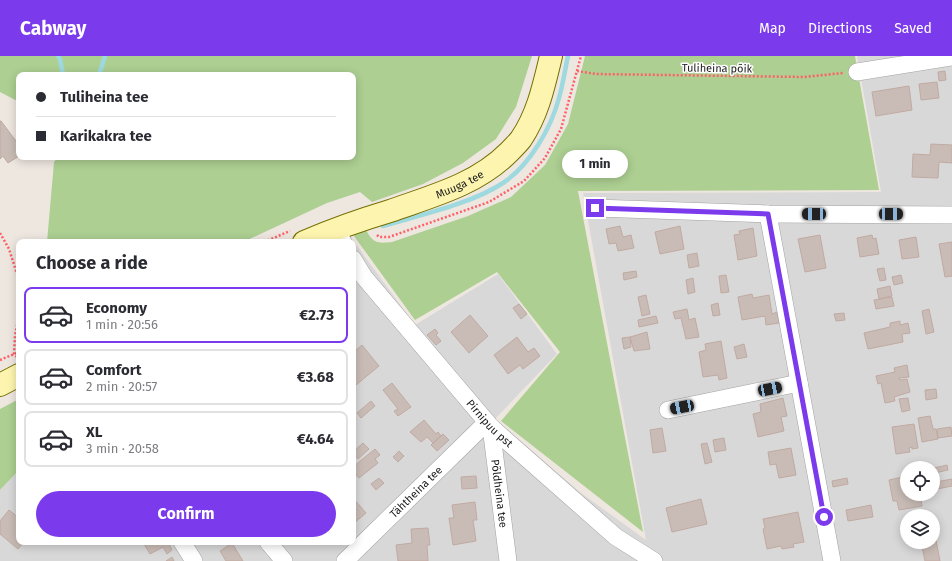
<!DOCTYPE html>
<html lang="en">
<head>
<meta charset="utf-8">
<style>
	:root { --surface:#fff; --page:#f2f2f3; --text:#2b2b33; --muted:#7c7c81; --line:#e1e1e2; --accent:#7c3aed }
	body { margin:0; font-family:"Fira Sans",sans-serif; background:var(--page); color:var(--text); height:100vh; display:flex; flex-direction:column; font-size:15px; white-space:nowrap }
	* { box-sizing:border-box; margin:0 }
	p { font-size:13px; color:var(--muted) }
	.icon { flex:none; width:22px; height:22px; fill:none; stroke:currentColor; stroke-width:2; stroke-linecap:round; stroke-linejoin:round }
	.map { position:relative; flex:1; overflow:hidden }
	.side { position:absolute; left:16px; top:183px; width:340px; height:306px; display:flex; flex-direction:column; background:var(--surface); border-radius:8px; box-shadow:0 2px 10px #0003 }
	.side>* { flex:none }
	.guide { position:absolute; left:16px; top:16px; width:340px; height:88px; border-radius:8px; box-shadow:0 2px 10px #0003; display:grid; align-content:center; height:88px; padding:0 20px; background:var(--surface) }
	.buttons { position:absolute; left:900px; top:405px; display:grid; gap:8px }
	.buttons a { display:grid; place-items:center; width:40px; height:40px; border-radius:50%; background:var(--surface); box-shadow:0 2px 10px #0003; font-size:20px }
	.end { position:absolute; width:18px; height:18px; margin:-9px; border:5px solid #7c3aed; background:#fff; box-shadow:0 0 0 2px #fff }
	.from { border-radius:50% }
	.bubble { position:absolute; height:28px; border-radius:14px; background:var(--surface); box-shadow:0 2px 10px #0003; font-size:13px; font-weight:700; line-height:28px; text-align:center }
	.car { position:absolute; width:12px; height:24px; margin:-12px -6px; border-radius:5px; box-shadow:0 0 3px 1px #0007; background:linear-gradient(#222 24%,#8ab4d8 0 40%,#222 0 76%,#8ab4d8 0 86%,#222 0) }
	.guide b { display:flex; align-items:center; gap:14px; height:38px; font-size:15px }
	.guide b+b { border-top:1px solid var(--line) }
	.guide i { width:10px; height:10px; background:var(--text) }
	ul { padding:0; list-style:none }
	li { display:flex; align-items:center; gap:12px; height:56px; margin:0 8px 6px; padding:0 12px; border:2px solid var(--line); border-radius:8px }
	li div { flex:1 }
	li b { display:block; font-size:15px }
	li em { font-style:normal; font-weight:700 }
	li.selected { border-color:var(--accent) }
	li>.icon { width:36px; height:36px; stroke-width:1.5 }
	h2 { padding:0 20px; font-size:18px; line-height:48px }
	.action { display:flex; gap:8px; margin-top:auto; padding:8px 20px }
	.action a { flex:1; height:46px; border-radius:24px; background:var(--accent); color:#fff; font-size:16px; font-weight:700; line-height:46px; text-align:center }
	header { display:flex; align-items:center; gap:24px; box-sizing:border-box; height:56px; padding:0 20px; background:var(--accent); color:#fff }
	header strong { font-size:19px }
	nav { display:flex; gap:22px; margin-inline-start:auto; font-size:14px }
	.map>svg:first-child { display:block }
	.residential { fill:#d9d8d8; fill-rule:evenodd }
	.forest { fill:#adcf92 }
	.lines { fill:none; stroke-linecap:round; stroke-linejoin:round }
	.stream { stroke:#9dd9de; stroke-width:4.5 }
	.building { fill:#c9bcb6; stroke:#c0aaa2 }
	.minor-casing { stroke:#a2a2a2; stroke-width:18 }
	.secondary-casing { stroke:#746f00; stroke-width:24 }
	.path { stroke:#ff5f67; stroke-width:2.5; stroke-dasharray:2 2; stroke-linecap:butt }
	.minor { stroke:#fff; stroke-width:17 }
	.secondary { stroke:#fdf5af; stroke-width:22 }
	.route { stroke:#7c3aed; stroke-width:5 }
	.labels { text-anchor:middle; stroke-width:3; stroke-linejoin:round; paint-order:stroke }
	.street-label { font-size:11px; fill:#1b1b1b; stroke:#fff }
</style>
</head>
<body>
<header>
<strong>Cabway</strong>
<nav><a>Map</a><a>Directions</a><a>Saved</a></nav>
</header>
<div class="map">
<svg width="952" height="505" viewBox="0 0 952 505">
	<rect width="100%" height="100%" fill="#eee7e0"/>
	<path class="residential" d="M 857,0 L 952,0 L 952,505 L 0,505 L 0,434 L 19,414 L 19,486 L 353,486 L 353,186 L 335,186 L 349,179 L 415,269 L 498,218 L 557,298 L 495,363 L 581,437 L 646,484 L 583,137 L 881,136 ZM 907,412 L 933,412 L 933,438 L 907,438 ZM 907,460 L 933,460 L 933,486 L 907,486 Z"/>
	<path class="forest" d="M 0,0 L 532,0 L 516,51 L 496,83 L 463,107 L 423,128 L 372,146 L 360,136 L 327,147 L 243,186 L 47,186 L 54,106 L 58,101 L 353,101 L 353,19 L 19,19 L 19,46 L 0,36 Z
		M 585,0 L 855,0 L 879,134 L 578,135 L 643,476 L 501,365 L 560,296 L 497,216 L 415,264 L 354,180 L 355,176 L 365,172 C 372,186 376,188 392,186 L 468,160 L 511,141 L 545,109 L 568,68 Z
		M 19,343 L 19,414 L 0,434 L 0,353 Z"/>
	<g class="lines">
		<path class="stream" d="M 58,0 L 60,3 L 63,19
			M 99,19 L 105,0
			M 383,170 C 420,159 471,148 503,127 C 530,109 551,72 559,42 C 563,28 565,14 568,0"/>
	</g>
	<path class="building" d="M 945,15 L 946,24 L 939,25 L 938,16 Z
		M 937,26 L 939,42 L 921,44 L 919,28 Z
		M 909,30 L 912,54 L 876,60 L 872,36 Z
		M 0,65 L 1,65 L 19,89 L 19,100 L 8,107 L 3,100 L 0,103 Z
		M 931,88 L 952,89 L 952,107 L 939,106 L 938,122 L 912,121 L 913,98 L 930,99 Z
		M 620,170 L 623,181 L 631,179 L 634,192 L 618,195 L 616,187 L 609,188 L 606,173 Z
		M 680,170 L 684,193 L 660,198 L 655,176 Z
		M 753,172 L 757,200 L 738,204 L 734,179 L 740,178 L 739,175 Z
		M 820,179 L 826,212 L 805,216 L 798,183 Z
		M 872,179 L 873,183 L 876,182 L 879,198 L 860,201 L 857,182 Z
		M 916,181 L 919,201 L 902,203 L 899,184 Z
		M 952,186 L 952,220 L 945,221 L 939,188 Z
		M 697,197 L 699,210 L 689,212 L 687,199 Z
		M 884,212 L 886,224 L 880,225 L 877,213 Z
		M 636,215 L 637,221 L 624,224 L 623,217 Z
		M 726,219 L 729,236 L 721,237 L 719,220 Z
		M 901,219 L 903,227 L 894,229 L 892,221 Z
		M 693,222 L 695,236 L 688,238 L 686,224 Z
		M 890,230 L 892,240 L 879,243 L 877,233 Z
		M 752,238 L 753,242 L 769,239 L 772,258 L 777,256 L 779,267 L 766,269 L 765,260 L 742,264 L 738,241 Z
		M 646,239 L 650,258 L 642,260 L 638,241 Z
		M 892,241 L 894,250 L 876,253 L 874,244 Z
		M 718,247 L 720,259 L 713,260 L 711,249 Z
		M 519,248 L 527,258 L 521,263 L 513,252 Z
		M 687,253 L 689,264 L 695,262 L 699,281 L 686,283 L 681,262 L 675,263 L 673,256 Z
		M 929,253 L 934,276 L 926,278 L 922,255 Z
		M 844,257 L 845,264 L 836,265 L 834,258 Z
		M 470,259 L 488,280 L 469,297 L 451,276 Z
		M 656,260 L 658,267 L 639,271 L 638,264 Z
		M 900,265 L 900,269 L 908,267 L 910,277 L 902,278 L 903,286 L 868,293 L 864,277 L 890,271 L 890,267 Z
		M 435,273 L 438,277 L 436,279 L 441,285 L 436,289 L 427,279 Z
		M 647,276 L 650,293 L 634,295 L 630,281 Z
		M 517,281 L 528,296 L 534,292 L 540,300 L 523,313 L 520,309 L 508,318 L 494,299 Z
		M 630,281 L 631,291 L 624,293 L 622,282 Z
		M 721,285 L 727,322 L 719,324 L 718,319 L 703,321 L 699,296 L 706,294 L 705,288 Z
		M 744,288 L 747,301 L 737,303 L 734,291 Z
		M 362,289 L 379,310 L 356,329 L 353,326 L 353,297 Z
		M 907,309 L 909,321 L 899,322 L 900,324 L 907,323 L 910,336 L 894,341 L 895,345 L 885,347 L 881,327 L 878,328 L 876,320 L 895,316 L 894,312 Z
		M 392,327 L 411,351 L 398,360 L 394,355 L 398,353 L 383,334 Z
		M 936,333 L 937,342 L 926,344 L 925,334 Z
		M 783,342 L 787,360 L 781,361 L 784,375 L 758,381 L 753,358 L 761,356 L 760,348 Z
		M 908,342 L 910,354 L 902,356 L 899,343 Z
		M 371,345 L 375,350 L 361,362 L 357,357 Z
		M 930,360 L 933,373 L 936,373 L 938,383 L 922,386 L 918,362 Z
		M 424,364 L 436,378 L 438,376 L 441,380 L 433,387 L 427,381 L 421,386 L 410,376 Z
		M 914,368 L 918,392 L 912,393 L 912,391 L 909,392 L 910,396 L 896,398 L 892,371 Z
		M 951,371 L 952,380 L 938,382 L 937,373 Z
		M 662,372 L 666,395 L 653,397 L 650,374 Z
		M 443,378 L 449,384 L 437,395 L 431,389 Z
		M 724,382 L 726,394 L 715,396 L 713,384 Z
		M 363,387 L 369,393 L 358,403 L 353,396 Z
		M 707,387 L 712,406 L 705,408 L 701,388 Z
		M 791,392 L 796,419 L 779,422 L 776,408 L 770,409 L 768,396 Z
		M 375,393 L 380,399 L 375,403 L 378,407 L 359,422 L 353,415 L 353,411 Z
		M 399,395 L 404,400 L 398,406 L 393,401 Z
		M 947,409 L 948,414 L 935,417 L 934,412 Z
		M 476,420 L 477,432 L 462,433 L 461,421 Z
		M 907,420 L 907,438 L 920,438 L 922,450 L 899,454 L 897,445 L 893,445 L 889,424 Z
		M 379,422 L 384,427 L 376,434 L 371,428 Z
		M 847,422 L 848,428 L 833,431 L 832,425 Z
		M 952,423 L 952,430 L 937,433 L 936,426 Z
		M 353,442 L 366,457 L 353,468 Z
		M 701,443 L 707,468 L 672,476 L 666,452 Z
		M 475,446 L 477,464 L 473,464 L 476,485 L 453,489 L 449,462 L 454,462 L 452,449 Z
		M 871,449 L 873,461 L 848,465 L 846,454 Z
		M 9,454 L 19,462 L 19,486 L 24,486 L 18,493 L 0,478 L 0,465 Z
		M 798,456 L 804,486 L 793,488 L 794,491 L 782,493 L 781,490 L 767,493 L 763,473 L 765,472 L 763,463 Z
		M 428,472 L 430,489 L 427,489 L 428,505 L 398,505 L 396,489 L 412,487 L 411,473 Z
		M 933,479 L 935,479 L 940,505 L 925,505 L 921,486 L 933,486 Z
		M 143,486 L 168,486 L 172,494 L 167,498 L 163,491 L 150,498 Z
		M 232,487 L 243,505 L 226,505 L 220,495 Z
		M 172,501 L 174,505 L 166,505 Z"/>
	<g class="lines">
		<g class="minor-casing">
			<g id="minor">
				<path d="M 857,16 L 952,1"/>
				<path d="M 595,152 L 768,158 L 952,159"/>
				<path d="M 768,158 L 832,505"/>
				<path d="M 336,172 L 343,186"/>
				<path id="s1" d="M 353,203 L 364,221 L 491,371 L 616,481 L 654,505"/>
				<path d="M 668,354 L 799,327"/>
				<path id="s2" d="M 491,371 L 508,505"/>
				<path d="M 182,486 L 194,505"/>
				<path d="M 268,486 L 284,505"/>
				<path id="s3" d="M 345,505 L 487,366"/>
			</g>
		</g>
		<g class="secondary-casing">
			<g id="secondary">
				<path id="s4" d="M 304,186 C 332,174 360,164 390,155 C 432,140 476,129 509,96 C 513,92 518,87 521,83 C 538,58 544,29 551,0"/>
				<path d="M 0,329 L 19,319"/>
			</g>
		</g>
		<path class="path" d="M 577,15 L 596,18 L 804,21 L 843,17
			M 0,177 L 9,193 L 19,224
			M 377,179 L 379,181 L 389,181 L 489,146 L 524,125 L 545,102 L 561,73 L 581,0
			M 264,186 L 290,175
			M 17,301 L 14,298 L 15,280 L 19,259
			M 0,304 L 19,296"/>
		<use href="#minor" class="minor"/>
		<use href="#secondary" class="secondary"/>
	</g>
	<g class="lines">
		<path class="route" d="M 595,152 L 768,158 L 824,461"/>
	</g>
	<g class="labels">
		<g class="street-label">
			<text transform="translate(717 12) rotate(1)" y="4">Tuliheina põik</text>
			<text dy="4" stroke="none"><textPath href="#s4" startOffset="166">Muuga tee</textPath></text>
			<text dy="4" stroke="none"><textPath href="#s1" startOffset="214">Pirnipuu pst</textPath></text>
			<text dy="4" stroke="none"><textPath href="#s3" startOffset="99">Tähtheina tee</textPath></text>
			<text dy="4" stroke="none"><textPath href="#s2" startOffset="67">Põldheina tee</textPath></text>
		</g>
	</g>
</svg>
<div class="buttons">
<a><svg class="icon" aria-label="locate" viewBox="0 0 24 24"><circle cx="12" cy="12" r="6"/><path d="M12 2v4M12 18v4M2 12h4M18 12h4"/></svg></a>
<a><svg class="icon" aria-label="layers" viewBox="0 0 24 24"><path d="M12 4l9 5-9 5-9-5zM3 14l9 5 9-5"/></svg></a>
</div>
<i class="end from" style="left:824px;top:461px"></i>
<i class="end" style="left:595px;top:152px"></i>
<div class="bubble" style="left:562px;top:94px;width:66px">1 min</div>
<i class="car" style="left:814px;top:158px;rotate:270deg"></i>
<i class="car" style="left:891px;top:158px;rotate:90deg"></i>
<i class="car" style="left:770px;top:333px;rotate:79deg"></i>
<i class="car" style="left:682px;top:351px;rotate:259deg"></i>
<div class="guide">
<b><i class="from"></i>Tuliheina tee</b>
<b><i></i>Karikakra tee</b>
</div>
<section class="side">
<h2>Choose a ride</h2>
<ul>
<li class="selected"><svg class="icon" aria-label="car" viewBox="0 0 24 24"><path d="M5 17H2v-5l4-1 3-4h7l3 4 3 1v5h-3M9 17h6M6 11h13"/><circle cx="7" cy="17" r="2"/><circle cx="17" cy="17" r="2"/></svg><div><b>Economy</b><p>1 min · 20:56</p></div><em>€2.73</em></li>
<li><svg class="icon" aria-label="car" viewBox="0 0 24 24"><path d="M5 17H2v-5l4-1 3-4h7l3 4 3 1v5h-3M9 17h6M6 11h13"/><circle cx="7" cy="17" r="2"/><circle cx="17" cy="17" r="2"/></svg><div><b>Comfort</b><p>2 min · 20:57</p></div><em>€3.68</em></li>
<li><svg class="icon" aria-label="car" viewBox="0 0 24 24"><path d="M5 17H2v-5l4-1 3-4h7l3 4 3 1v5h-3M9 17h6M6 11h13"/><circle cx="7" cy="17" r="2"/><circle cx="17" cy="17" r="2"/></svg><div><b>XL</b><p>3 min · 20:58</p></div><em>€4.64</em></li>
</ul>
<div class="action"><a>Confirm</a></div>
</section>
</div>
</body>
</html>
